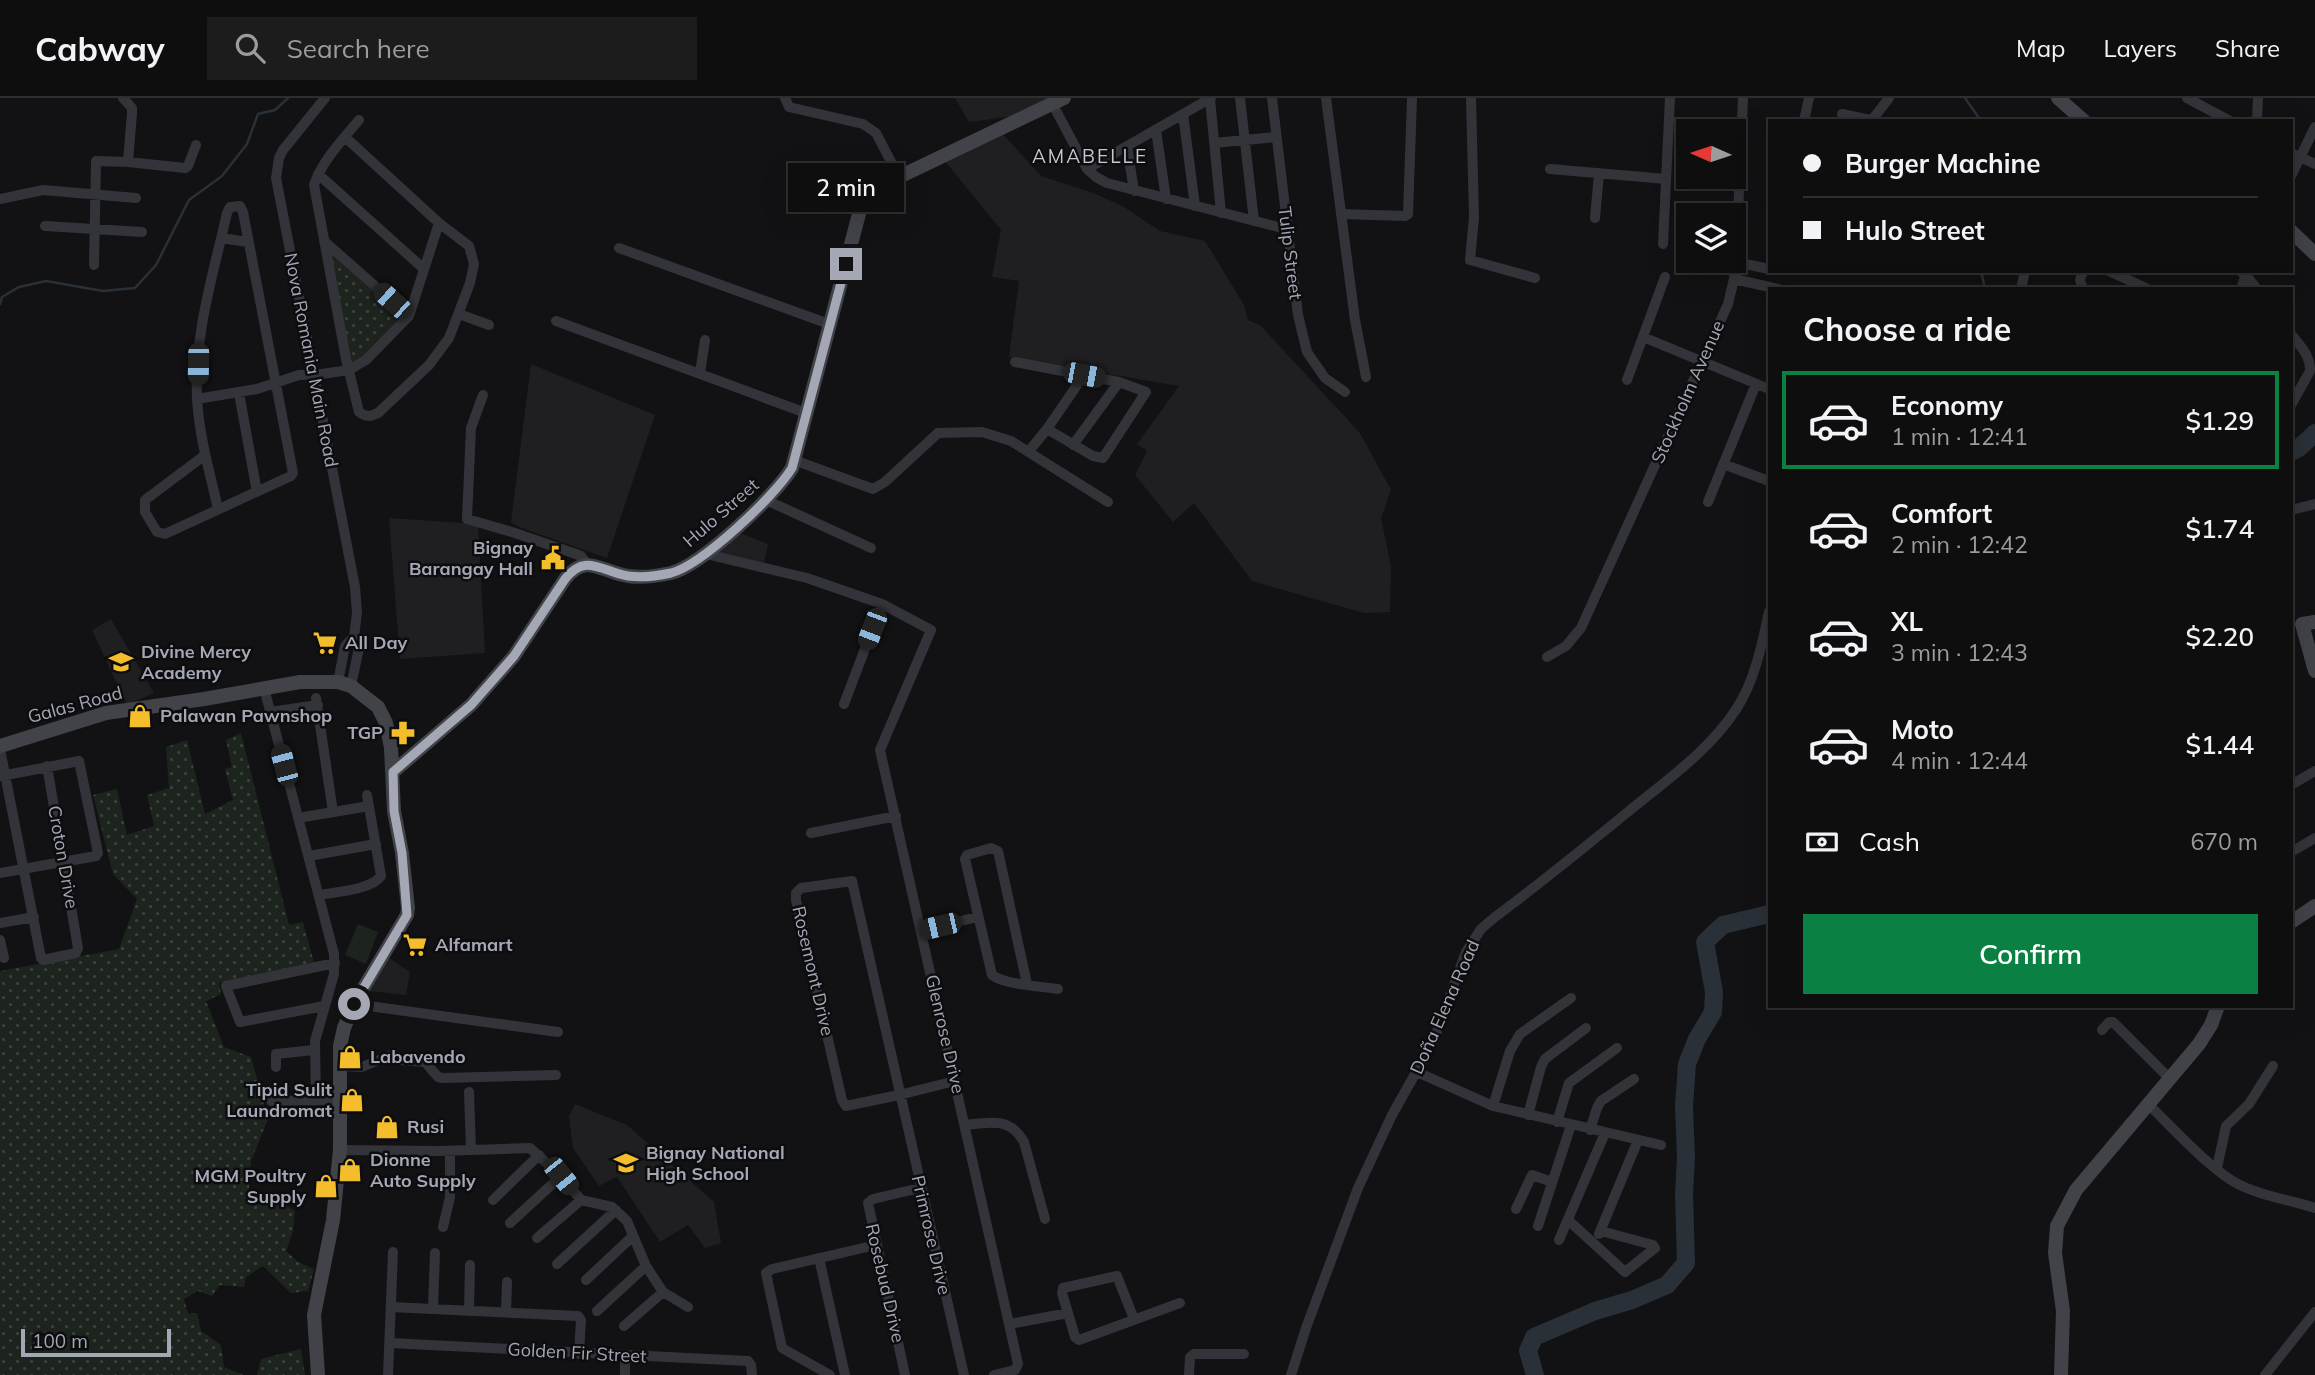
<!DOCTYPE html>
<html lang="en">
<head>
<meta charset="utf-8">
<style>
	:root { --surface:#0e0e0f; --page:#1c1c1d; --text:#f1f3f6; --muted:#9b9c9e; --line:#2e2e2f; --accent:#0b8043 }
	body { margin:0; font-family:Mulish,sans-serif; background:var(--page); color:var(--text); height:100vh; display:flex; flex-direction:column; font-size:26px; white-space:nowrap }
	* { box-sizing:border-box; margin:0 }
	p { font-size:23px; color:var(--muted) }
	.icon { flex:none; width:38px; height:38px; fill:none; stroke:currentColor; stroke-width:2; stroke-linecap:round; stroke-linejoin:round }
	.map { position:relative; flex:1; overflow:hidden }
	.sheet { position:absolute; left:1768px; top:189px; width:525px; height:721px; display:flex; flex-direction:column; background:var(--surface); border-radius:0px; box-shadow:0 7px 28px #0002,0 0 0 2px var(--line) }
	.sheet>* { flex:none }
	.hud { position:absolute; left:1768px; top:21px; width:525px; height:154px; border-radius:0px; box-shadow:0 7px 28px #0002,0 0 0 2px var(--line); display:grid; align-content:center; height:154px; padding:0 35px; background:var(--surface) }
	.needle { width:46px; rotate:273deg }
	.fabs { position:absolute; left:1676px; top:21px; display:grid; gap:14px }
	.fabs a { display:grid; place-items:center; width:70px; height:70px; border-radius:0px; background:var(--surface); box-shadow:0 7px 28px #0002,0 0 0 2px var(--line); font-size:35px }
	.scale { position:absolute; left:21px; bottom:18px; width:150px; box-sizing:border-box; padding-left:7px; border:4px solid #a4a8b5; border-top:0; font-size:19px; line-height:24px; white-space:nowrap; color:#a4a8b5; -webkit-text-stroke:5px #0d0d0f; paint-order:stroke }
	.end { position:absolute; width:32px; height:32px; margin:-16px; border:9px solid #a4a8b5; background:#111; box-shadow:0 0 0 4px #111 }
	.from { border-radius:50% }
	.bubble { position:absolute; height:49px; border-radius:0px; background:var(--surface); box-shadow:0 7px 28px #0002,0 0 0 2px var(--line); font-size:23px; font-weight:600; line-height:49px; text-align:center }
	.car { position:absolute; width:21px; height:42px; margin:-21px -10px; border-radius:9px; box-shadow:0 0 5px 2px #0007; background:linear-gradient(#222 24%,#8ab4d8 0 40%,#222 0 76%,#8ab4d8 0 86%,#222 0) }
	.hud b { display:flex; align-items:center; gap:24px; height:66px; font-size:26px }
	.hud b+b { border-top:2px solid var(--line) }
	.hud i { width:18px; height:18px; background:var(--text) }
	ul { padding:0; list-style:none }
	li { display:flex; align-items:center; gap:21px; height:98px; margin:0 14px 10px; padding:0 21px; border:4px solid transparent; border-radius:0px }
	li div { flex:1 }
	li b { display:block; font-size:26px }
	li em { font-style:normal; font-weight:600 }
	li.current { border-color:var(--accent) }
	li>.icon { width:63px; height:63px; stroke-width:1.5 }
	h2 { padding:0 35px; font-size:32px; line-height:84px }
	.pay { display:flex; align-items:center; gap:18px; height:77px; padding:0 35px; font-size:26px }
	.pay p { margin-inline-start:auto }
	.primary-button { display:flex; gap:14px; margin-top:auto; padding:14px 35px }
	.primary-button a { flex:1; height:80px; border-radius:0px; background:var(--accent); color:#fff; font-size:28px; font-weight:600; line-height:80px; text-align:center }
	header { display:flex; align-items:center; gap:42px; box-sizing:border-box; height:98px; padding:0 35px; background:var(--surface); border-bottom:2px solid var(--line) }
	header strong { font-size:33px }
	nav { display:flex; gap:38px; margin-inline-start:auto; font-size:24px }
	.search { width:490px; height:63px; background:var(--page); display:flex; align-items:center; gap:18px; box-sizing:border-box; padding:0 24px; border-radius:0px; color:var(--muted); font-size:26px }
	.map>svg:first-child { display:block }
	.built { fill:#1f1e21 }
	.grass { fill:url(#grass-dots) }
	.pitch { fill:#1d241e }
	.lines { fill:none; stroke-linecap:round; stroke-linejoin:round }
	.stream { stroke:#293038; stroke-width:2.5 }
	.river { stroke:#293038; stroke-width:18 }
	.street { stroke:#333439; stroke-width:10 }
	.secondary { stroke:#414349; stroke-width:14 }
	.route { stroke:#a4a8b5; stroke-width:9 }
	.labels { text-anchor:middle; stroke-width:5; stroke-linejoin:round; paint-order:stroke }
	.street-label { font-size:18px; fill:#a4a8b5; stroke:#0d0d0f }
	.poi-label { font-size:18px; font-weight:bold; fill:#a4a8b5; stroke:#0d0d0f; text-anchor:start }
	.neighbourhood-label { font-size:19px; letter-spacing:2px; fill:#c5c7d1; stroke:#0d0d0f }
</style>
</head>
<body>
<header>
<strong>Cabway</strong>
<div class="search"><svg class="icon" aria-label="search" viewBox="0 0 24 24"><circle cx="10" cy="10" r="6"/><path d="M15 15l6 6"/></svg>Search here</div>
<nav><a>Map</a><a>Layers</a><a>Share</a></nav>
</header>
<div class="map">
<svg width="2315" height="1277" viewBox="0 0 2315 1277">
	<defs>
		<pattern id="grass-dots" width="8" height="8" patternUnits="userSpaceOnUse" patternTransform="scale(1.75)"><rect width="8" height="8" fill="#1d241e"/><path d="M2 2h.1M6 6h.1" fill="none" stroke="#3b413c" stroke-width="1.8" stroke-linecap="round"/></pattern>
	</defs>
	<rect width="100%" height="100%" fill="#121214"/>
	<path class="built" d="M 955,0 L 1051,0 L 1014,18 L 969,24 Z
		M 1002,35 L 1041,78 L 1096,96 L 1124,109 L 1160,133 L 1205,143 L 1244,207 L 1248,222 L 1260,227 L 1360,335 L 1391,392 L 1381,420 L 1391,468 L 1390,514 L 1364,515 L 1252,483 L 1194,405 L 1173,424 L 1135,377 L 1147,353 L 1137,346 L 1179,288 L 1009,259 L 1019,183 L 992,179 L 1001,132 L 944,62 Z
		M 531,266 L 655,317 L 607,460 L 519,429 L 511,424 Z
		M 389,420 L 478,426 L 485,555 L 400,561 Z
		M 735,433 L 768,446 L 764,465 L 715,454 Z
		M 111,521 L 154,595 L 127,607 L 92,532 Z
		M 389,860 L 410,874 L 406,897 L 370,893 Z
		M 575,1006 L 627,1027 L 714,1104 L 721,1145 L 705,1150 L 688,1127 L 660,1144 L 617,1079 L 599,1088 L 573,1050 L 569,1018 Z"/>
	<path class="grass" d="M 330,154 L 404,220 L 352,269 Z
		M 241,635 L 289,827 L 303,824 L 314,865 L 219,885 L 221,896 L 206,903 L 224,949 L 251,959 L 268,1021 L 251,1063 L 249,1090 L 257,1106 L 279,1103 L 295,1113 L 293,1133 L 286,1153 L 298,1164 L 314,1171 L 308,1193 L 291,1195 L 263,1168 L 246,1179 L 244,1189 L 220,1187 L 212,1198 L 198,1193 L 184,1201 L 188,1216 L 197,1215 L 201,1233 L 221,1247 L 224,1269 L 244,1277 L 0,1277 L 0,873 L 119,851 L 137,801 L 113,776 L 93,697 L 117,691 L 127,737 L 154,728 L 147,697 L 169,690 L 166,649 L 187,642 L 205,716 L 233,702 L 225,671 L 232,669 L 226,642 Z
		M 301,1251 L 305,1277 L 257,1277 L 261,1261 Z"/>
	<path class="pitch" d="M 358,826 L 378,834 L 366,866 L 345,857 Z"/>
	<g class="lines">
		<path class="stream" d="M 1965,0 L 1981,23
			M 1981,173 L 1985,191
			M 0,206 L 2,199 L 19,189 L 46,183 L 103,193 L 135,190 L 156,167 L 189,102 L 222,78 L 247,46 L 258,16 L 275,12 L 288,0"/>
		<path class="river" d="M 2291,354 L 2299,350 L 2315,335
			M 1535,1277 L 1528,1253 L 1534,1239 L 1595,1213 L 1632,1202 L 1667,1187 L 1686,1165 L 1684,1096 L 1686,1059 L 1684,1008 L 1687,966 L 1697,941 L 1713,914 L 1714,894 L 1705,844 L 1723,827 L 1769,816"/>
		<path class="street" d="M 123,0 L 132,10 L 132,15 L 128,64
			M 325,0 L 283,52 L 279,60 L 276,80 L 355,489 L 357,515 L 354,539 L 359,550 L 351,588
			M 785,0 L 789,9 L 863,26 L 876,35 L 899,79
			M 1240,0 L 1254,123
			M 1272,0 L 1298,217 L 1307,254 L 1325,280 L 1345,294
			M 1326,0 L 1355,222 L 1366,279
			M 1471,0 L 1474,119 L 1470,162 L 1535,180
			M 2187,0 L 2230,23
			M 1210,1 L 1221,115
			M 1052,5 L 1087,71 L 1096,79 L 1107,85 L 1286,131
			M 1183,16 L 1195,108
			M 1842,16 L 1875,23
			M 1872,22 L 1889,0
			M 1804,23 L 1809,0
			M 2257,23 L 2258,0
			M 1156,32 L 1166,101
			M 345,39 L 439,125 L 469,148 L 474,166 L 470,185 L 449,240 L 429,267 L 378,315 C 370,319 366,319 359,314 L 346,261 L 314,87 C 322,63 343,41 359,22
			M 1214,45 L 1276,39
			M 1127,48 L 1134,93
			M 2291,55 L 2315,66
			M 1087,71 L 1211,0
			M 1550,71 L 1666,81
			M 318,76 L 424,171
			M 2291,78 L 2315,29
			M 0,101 L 43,92 L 136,100
			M 1341,116 L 1405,118 L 1408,116 L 1412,0
			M 1595,120 L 1599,76
			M 45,128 L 142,134
			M 221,140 L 248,144
			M 1663,146 L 1670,0
			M 619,150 L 829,226
			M 1736,164 L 1769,171
			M 94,167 L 96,63 L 128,64 L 185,70 L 188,68 L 196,47
			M 2109,173 L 2148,191
			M 2240,173 L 2246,177 L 2257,191
			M 1734,181 L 1778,191
			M 2021,191 L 2025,173
			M 2083,191 L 2080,182 L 2083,173
			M 2241,191 L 2247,173
			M 459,216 L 489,227
			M 409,218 L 439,125
			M 556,223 L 806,315
			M 2291,236 C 2300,248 2311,258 2310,273 L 2291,307
			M 1643,239 L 1769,291
			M 1015,264 L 1119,284 L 1146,294 L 1103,360 L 1093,358 L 1047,331
			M 700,275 L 705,242
			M 1627,282 L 1665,179
			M 239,295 L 257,394
			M 483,297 L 471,330 L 467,421 L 512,434 L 576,456 L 581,458 L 587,466
			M 197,301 L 257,291 L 299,277 L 315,277 L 349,272 L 366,262 L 409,218 L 324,143
			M 1073,347 L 1119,284
			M 1029,353 L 1047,331 L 1084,277
			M 205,357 L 145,402 L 145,414 L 157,434 L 165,436 L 291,378 L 293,375 L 243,114 L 240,108 L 230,109 L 227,115 C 213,177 194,237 197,300 C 199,338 210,375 218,411
			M 794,362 L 873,391 L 885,384 L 938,335 L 982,334 L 1011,343 L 1108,404
			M 1723,366 L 1769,383
			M 766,402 L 871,450
			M 1708,404 L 1756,286
			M 2291,412 L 2315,406
			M 706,456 L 807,480 L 882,506 L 931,532 L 880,652 L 1018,1266 L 1015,1272 L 994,1277
			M 1547,559 L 1566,548 L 1581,530 L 1728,206 L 1734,181 L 1736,164 L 1743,0
			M 338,584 L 345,548 L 354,539
			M 264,590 L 334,856 L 334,876 L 315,943 L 316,1002
			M 316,600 L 333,714
			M 844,606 L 882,506
			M 270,614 L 318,607
			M 0,651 L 41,860 L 43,862 L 76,855 L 78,850 L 47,668
			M 2291,687 L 2315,673
			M 298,720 L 369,708
			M 811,735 L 896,718
			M 2291,754 L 2315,740
			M 309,758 L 376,746
			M 0,775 L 96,758 L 98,755 L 79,663 L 1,678
			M 319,797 C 336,794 371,792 381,778 L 367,697
			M 0,825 L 34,819
			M 921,833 L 977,819
			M 0,842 L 4,860
			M 1027,886 L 998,753 L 991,750 L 967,757 L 965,761 L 992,877 C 1005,887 1041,888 1058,891
			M 354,906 L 558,934
			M 324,908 L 240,924 L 226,888 L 335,865
			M 2102,932 L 2109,924 L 2113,924 L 2170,981
			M 339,968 L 362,969 L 391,957 L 401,962 L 425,964 L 438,979 L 443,980 L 556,977
			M 276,969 L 276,956 L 314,952
			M 1417,974 L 1493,1008 L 1661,1047
			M 955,983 L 899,997 L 846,1008 L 842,1002 L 796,802 L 796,795 L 801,790 L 852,783 L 964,1277
			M 469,994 L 471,1052
			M 271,1003 L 331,1002
			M 2148,1006 C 2171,1028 2214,1076 2242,1088 C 2265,1099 2291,1102 2315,1110
			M 1493,1008 L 1510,953 L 1520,936 L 1571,900
			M 1528,1017 L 1541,969 L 1545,961 L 1586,930
			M 1557,1024 L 1569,985 L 1617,950
			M 965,1027 C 990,1024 1010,1019 1024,1044 L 1045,1121
			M 1590,1032 L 1597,1010 L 1601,1003 L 1634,981
			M 340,1052 L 439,1053 L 530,1050 L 561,1078 L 581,1102 L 612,1109 L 627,1123 L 646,1168 L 663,1194 L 688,1209
			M 2217,1070 L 2226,1028 L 2249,1006 L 2273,968
			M 493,1102 L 539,1057
			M 1516,1111 L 1532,1077 L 1552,1084
			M 1568,1122 L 1625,1174 L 1655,1150 L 1653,1147 L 1601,1133
			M 510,1125 L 561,1078
			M 1538,1128 L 1571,1027
			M 443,1129 L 450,1099 L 450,1053
			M 1599,1136 L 1638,1042
			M 537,1140 L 581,1102
			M 1559,1142 L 1605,1035
			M 819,1160 L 845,1277
			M 557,1166 L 616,1112
			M 586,1182 L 633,1138
			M 391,1209 L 578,1218 L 581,1222 L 579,1256
			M 433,1210 L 435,1155
			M 469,1212 L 470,1167
			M 597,1213 L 646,1168
			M 506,1214 L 507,1184
			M 1068,1215 L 1062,1195 L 1063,1190 L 1117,1178 L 1134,1221
			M 1010,1226 L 1068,1215 L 1075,1239 L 1079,1242 L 1180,1205
			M 624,1228 L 663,1194
			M 390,1245 L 748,1263 L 751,1267 L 752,1277
			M 388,1277 L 393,1154
			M 625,1277 L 625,1257
			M 830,1277 L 782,1250 L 766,1175 L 772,1171 L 876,1147
			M 905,1277 L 868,1105 L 873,1101 L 920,1090
			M 1189,1277 L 1190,1259 L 1194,1256 L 1244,1256
			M 1291,1277 L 1306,1230 L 1358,1090 L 1392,1017 L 1433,944 L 1466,854 L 1481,831 L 1495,819 C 1541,785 1585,749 1629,713 C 1667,682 1710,652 1737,610 C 1755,582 1762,546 1769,514
			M 2265,1277 L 2315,1214"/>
		<path class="secondary" d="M 2058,0 L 2084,23
			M 2291,133 L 2315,156
			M 2315,524 L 2302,526 L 2315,573
			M 0,648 L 106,615 L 204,601 L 300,584 L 338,584 L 351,588 L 378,609 L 386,625 L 391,650 L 394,713 L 402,755 L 408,810 L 407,817 L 354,906 L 344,930 L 340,948 L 340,1052 L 333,1122 L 314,1217 L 318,1277
			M 393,674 L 471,607 L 514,558 L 565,481 C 586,454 601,474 628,478 C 642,480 657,478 671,475 C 702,467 775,398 792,370 L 860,112 C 871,97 883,88 899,79 L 1064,0
			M 2291,824 L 2315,808
			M 2061,1277 L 2063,1213 L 2055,1155 L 2057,1128 L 2076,1092 L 2199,946 L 2211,927 L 2218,908"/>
	</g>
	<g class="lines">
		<path class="route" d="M 354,906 L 407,817 L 402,755 L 394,713 L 393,674 L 471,607 L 514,558 L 565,481 C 586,454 602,474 628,478 C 642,480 657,478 671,475 C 702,467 775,398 792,370 L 846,166"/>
	</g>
	<defs>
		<g id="civic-bare" transform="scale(1.89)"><path d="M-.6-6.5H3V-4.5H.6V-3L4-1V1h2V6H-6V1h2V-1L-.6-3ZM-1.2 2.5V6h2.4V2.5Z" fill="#f3bd2b" stroke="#0d0d0f" stroke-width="2.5" paint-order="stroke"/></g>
		<g id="supermarket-bare" transform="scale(1.89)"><path d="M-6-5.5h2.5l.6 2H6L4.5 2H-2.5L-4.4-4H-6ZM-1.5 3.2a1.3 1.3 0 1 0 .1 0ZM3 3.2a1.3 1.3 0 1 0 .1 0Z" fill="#f3bd2b" stroke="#0d0d0f" stroke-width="2.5" paint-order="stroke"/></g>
		<g id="school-bare" transform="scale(1.89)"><path d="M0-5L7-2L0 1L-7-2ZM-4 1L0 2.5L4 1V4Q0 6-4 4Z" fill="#f3bd2b" stroke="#0d0d0f" stroke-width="2.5" paint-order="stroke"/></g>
		<g id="shop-bare" transform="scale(1.89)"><path d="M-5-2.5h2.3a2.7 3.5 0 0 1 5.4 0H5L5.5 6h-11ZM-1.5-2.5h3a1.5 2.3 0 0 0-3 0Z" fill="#f3bd2b" stroke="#0d0d0f" stroke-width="2.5" paint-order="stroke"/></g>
		<g id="pharmacy-bare" transform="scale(1.89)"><path d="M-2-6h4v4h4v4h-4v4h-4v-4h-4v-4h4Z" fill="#f3bd2b" stroke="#0d0d0f" stroke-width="2.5" paint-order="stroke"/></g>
	</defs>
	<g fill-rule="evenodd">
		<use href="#civic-bare" x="553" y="460"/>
		<use href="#supermarket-bare" x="325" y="545"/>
		<use href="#school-bare" x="121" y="564"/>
		<use href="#shop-bare" x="140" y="618"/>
		<use href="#pharmacy-bare" x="403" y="635"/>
		<use href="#supermarket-bare" x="415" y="847"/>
		<use href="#shop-bare" x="350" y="959"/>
		<use href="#shop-bare" x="352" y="1002"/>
		<use href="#shop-bare" x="387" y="1029"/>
		<use href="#school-bare" x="626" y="1065"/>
		<use href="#shop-bare" x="350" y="1072"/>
		<use href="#shop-bare" x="326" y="1088"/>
	</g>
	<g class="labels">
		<g class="street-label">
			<text transform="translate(1290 155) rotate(83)" y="6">Tulip Street</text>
			<text transform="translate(311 262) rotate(79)" y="6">Nova Romania Main Road</text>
			<text transform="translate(1688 294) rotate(-66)" y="6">Stockholm Avenue</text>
			<text transform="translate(721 415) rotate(-41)" y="6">Hulo Street</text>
			<text transform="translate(75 607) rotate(-15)" y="6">Galas Road</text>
			<text transform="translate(63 759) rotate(80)" y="6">Croton Drive</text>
			<text transform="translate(813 873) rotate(77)" y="6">Rosemont Drive</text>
			<text transform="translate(1445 909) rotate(-66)" y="6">Doña Elena Road</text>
			<text transform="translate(945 936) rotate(77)" y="6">Glenrose Drive</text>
			<text transform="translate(931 1137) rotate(77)" y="6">Primrose Drive</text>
			<text transform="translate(885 1185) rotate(77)" y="6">Rosebud Drive</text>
			<text transform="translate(577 1255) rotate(3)" y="6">Golden Fir Street</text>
		</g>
		<g class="poi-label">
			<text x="533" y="456" text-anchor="end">Bignay<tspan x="533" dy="21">Barangay Hall</tspan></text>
			<text x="345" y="551">All Day</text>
			<text x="141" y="560">Divine Mercy<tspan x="141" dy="21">Academy</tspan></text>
			<text x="160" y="624">Palawan Pawnshop</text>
			<text x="383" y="641" text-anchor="end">TGP</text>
			<text x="435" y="853">Alfamart</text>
			<text x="370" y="965">Labavendo</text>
			<text x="332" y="998" text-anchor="end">Tipid Sulit<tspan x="332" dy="21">Laundromat</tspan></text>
			<text x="407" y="1035">Rusi</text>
			<text x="646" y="1061">Bignay National<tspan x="646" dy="21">High School</tspan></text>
			<text x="370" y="1068">Dionne<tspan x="370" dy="21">Auto Supply</tspan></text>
			<text x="306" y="1084" text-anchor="end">MGM Poultry<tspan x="306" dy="21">Supply</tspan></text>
		</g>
		<g class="neighbourhood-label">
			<text x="1090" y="65">AMABELLE</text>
		</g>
	</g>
</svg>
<div class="fabs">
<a><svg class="needle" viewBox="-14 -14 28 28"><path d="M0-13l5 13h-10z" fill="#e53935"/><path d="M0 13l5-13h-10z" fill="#9b9c9e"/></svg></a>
<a><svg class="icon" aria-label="layers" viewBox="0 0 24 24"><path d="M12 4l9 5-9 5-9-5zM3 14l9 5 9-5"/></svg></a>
</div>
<div class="scale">100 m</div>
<i class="end from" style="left:354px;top:906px"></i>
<i class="end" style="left:846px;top:166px"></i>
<div class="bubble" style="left:788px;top:65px;width:116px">2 min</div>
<i class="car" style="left:392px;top:203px;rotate:312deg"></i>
<i class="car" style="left:198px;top:266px;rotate:181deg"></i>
<i class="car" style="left:1084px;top:277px;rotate:101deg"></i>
<i class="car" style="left:872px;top:531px;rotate:201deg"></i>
<i class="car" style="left:284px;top:667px;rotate:345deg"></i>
<i class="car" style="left:940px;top:828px;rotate:257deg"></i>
<i class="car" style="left:561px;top:1078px;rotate:141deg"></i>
<div class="hud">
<b><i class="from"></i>Burger Machine</b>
<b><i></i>Hulo Street</b>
</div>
<section class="sheet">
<h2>Choose a ride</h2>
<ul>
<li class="current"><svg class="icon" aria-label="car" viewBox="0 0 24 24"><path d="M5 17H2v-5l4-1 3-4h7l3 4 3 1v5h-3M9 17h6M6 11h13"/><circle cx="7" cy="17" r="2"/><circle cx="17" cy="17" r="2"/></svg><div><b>Economy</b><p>1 min · 12:41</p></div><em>$1.29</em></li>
<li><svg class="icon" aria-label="car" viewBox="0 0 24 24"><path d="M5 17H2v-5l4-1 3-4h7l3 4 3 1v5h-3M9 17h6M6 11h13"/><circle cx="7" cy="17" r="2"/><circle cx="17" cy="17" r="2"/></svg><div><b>Comfort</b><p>2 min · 12:42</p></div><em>$1.74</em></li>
<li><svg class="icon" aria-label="car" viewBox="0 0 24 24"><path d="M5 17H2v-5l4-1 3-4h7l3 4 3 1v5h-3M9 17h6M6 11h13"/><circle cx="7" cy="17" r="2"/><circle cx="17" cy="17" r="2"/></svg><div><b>XL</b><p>3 min · 12:43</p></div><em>$2.20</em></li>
<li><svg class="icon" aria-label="car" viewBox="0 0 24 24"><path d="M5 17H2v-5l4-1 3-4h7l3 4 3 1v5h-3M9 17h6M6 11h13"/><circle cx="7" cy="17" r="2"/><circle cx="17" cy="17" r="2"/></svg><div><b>Moto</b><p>4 min · 12:44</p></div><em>$1.44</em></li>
</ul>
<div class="pay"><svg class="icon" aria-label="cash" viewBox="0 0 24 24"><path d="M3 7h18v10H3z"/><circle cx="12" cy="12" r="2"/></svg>Cash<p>670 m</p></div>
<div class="primary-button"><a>Confirm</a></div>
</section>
</div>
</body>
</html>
